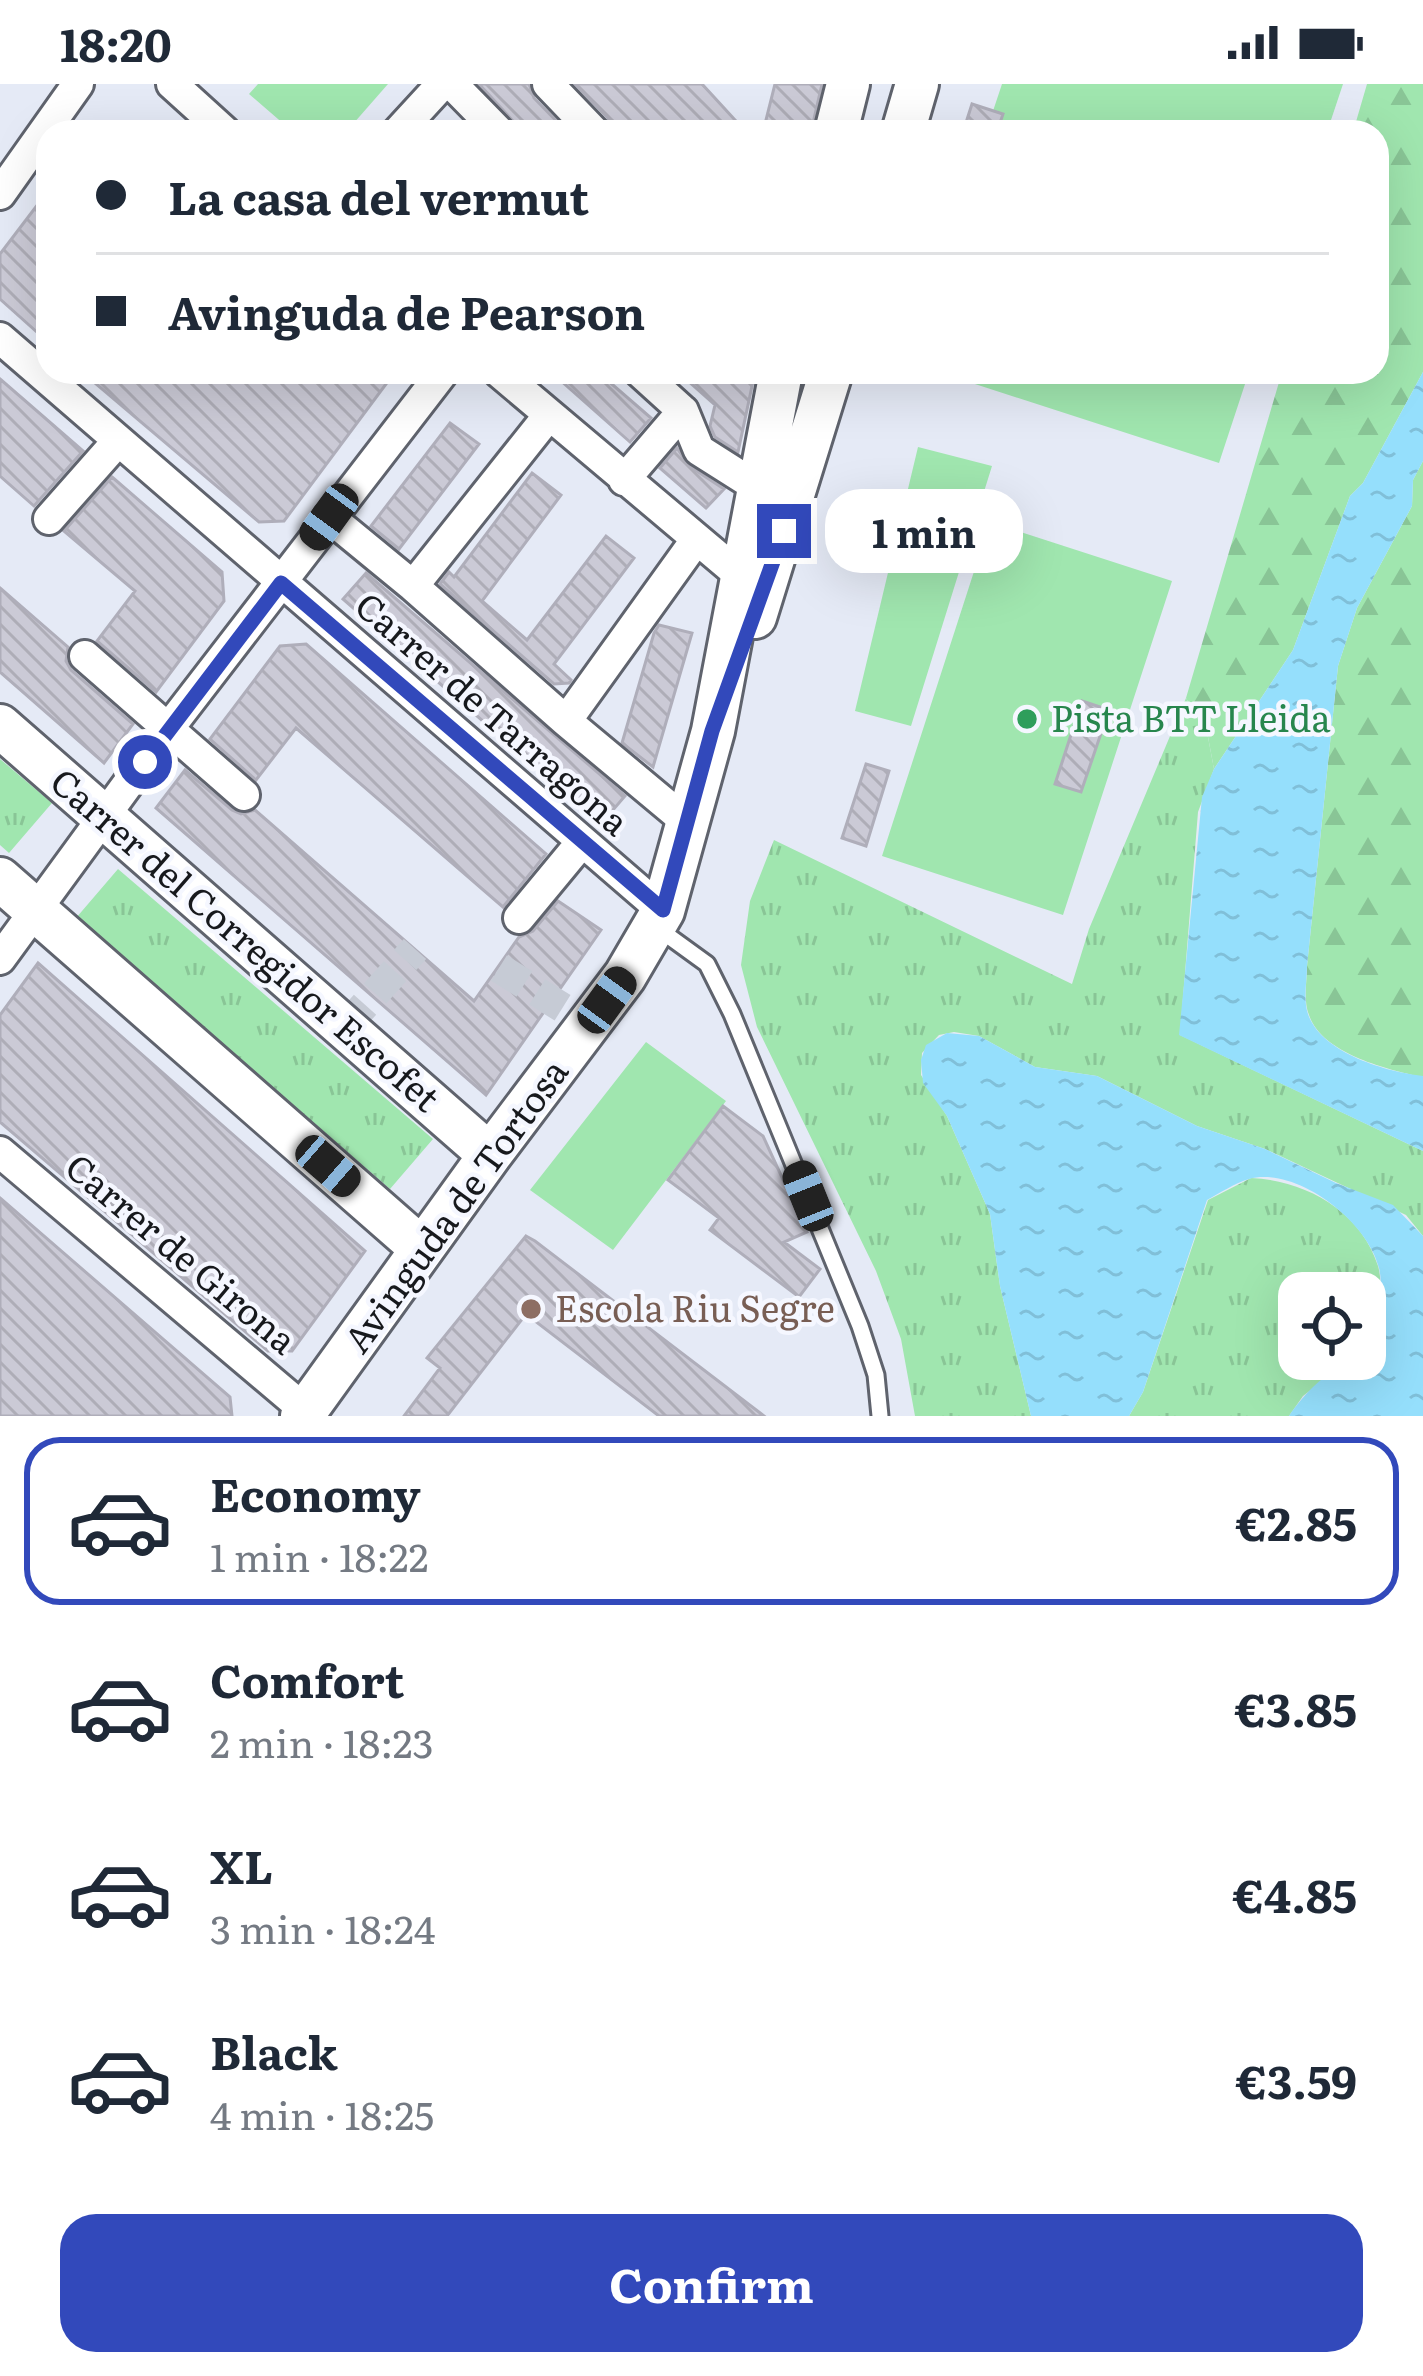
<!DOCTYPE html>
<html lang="en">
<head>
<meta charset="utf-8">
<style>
	:root { --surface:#fff; --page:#f6f6f7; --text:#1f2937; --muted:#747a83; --line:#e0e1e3; --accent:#3249bb }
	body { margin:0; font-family:Literata,serif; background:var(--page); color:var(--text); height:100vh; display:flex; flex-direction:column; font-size:45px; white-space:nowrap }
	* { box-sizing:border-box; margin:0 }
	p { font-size:39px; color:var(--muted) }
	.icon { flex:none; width:66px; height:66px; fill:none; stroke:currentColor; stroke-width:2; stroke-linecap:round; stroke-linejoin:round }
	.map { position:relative; height:1332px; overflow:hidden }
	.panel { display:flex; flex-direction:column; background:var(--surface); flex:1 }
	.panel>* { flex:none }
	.hud { position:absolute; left:36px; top:36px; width:1353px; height:264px; border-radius:36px; box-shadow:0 12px 48px #0002; display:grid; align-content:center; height:264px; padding:0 60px; background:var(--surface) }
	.controls { position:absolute; left:1278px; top:1188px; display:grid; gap:24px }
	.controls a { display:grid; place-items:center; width:108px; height:108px; border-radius:24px; background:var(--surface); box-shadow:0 12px 48px #0002; font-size:60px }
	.end { position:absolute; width:54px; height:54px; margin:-27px; border:15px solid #3249bb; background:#fff; box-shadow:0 0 0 6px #fff }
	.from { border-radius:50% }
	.bubble { position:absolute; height:84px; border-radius:36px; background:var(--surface); box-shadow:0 12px 48px #0002; font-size:39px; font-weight:700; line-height:84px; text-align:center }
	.car { position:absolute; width:36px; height:72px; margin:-36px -18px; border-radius:15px; box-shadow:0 0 9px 3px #0007; background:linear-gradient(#222 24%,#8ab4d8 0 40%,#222 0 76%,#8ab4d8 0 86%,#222 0) }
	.hud b { display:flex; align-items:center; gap:42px; height:114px; font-size:45px }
	.hud b+b { border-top:3px solid var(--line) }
	.hud i { width:30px; height:30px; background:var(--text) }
	ul { padding:21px 0 0; list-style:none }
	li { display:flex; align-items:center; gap:36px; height:168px; margin:0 24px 18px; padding:0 36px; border:6px solid transparent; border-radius:36px }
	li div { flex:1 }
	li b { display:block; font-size:45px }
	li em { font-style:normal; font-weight:700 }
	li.on { border-color:var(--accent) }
	li>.icon { width:108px; height:108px; stroke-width:1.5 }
	.action { display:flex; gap:24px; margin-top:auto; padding:24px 60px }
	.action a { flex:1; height:138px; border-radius:36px; background:var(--accent); color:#fff; font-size:48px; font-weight:700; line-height:138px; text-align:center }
	.status { display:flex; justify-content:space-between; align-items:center; height:84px; padding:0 60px; background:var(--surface); direction:ltr }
	.status svg { height:33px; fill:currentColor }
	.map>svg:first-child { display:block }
	.grass { fill:url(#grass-tufts) }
	.forest { fill:url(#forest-firs) }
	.pitch { fill:#a0e6af }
	.water { fill:url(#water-ripples) }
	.building { fill:url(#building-back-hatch); stroke:#afaeba; stroke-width:3 }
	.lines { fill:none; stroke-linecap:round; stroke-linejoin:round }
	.street-tunnel { stroke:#c6cbd5; stroke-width:30; stroke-dasharray:30 15; stroke-linecap:butt }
	.lane-casing { stroke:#5f636d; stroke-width:21 }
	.street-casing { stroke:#5f636d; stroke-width:36 }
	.secondary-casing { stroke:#5f636d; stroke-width:48 }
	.lane { stroke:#fff; stroke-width:15 }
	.street { stroke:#fff; stroke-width:30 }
	.secondary { stroke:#fff; stroke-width:42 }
	.route { stroke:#3249bb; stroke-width:15 }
	.leisure-dot { fill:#2e9e5b; stroke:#f5f7ff; stroke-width:4.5 }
	.education-dot { fill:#8d6e63; stroke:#f5f7ff; stroke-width:4.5 }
	.labels { text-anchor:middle; stroke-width:9; stroke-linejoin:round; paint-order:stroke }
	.street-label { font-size:36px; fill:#17191d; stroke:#f5f7ff }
	.leisure-label { font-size:36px; fill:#27864d; stroke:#f5f7ff; text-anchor:start }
	.education-label { font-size:36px; fill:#785e54; stroke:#f5f7ff; text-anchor:start }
</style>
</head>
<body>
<div class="status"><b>18:20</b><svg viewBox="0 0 49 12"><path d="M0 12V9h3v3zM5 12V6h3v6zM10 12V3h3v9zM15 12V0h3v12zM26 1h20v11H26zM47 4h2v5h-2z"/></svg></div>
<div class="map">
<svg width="1423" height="1332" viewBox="0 0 1423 1332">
	<defs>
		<pattern id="grass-tufts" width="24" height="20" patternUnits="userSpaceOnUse" patternTransform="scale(3)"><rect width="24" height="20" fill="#a0e6af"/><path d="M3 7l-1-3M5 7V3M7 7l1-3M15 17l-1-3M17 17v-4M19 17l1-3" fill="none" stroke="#89c596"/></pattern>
		<pattern id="forest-firs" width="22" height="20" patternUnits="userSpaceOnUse" patternTransform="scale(3)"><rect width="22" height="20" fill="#a0e6af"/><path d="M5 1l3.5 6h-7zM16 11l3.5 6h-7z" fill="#89c596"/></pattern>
		<pattern id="water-ripples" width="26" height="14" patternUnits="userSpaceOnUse" patternTransform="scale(3)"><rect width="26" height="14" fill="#95dffc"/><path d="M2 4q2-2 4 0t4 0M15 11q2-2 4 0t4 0" fill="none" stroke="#80bfd8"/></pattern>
		<pattern id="building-back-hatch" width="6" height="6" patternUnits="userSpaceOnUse" patternTransform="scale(3)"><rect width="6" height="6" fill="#cbcad6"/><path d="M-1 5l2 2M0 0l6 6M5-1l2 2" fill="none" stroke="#aeadb7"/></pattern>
	</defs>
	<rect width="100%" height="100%" fill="#e5eaf6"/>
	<path class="grass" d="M 1186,614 L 1208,653 L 1214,685 L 1198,728 L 1180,951 L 1423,1067 L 1423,1152 L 1406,1131 L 1265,1065 L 1197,1042 L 1097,992 L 1035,983 L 979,952 L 954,948 L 939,951 L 922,969 L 921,991 L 947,1032 L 990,1130 L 1000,1202 L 1031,1332 L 915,1332 L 901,1255 L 876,1187 L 757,943 L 741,881 L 750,817 L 774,756 L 1072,900 L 1089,845 Z
		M 0,675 L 52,719 L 9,769 L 0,761 Z
		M 118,785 L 433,1055 L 390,1105 L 76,834 Z
		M 1251,1094 C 1305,1096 1361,1127 1378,1182 C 1385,1205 1374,1235 1365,1257 L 1365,1209 L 1299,1209 L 1299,1275 L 1351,1275 L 1303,1312 L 1289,1332 L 1129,1332 L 1143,1308 L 1208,1116 Z"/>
	<path class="forest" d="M 1367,0 L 1423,0 L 1423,288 L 1363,399 L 1350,412 L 1293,566 L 1214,685 L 1208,653 L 1186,614 L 1282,288 L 1377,288 L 1377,48 L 1353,48 Z
		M 1423,377 L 1423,992 L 1417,992 C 1383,984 1322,969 1309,931 C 1303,916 1307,897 1307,882 L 1338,582 L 1357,524 L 1412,422 L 1413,396 Z"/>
	<path class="pitch" d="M 258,0 L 388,0 L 346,48 L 293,48 L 249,10 Z
		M 1002,0 L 1343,0 L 1327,48 L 986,48 Z
		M 938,288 L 1249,288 L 1219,379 Z
		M 918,363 L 992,382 L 911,642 L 855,627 Z
		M 990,438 L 1172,497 L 1063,831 L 882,772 Z
		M 646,958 L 726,1017 L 613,1166 L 530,1106 Z"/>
	<path class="water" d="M 1423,288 L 1423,377 L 1413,396 L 1412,422 L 1357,524 L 1338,582 L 1307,882 C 1307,896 1303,916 1308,930 C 1321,969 1387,988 1423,992 L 1423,1067 L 1179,951 L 1202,713 L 1214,685 L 1293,566 L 1350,412 L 1363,399 Z
		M 947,949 L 979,952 L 1035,983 L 1097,992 L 1197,1042 L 1265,1065 L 1336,1099 L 1393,1121 L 1423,1152 L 1423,1332 L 1289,1332 C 1304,1309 1337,1275 1365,1275 C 1365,1245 1387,1214 1379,1184 C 1368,1138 1297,1082 1249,1095 C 1235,1099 1220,1109 1207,1116 L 1143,1308 L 1129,1332 L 1031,1332 L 1000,1202 L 990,1130 L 947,1032 L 923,999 L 921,976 L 926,961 Z"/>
	<path class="building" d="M 479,0 L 529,0 L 534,14 L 567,48 L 523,48 Z
		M 575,0 L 702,0 L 746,48 L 613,48 L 608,34 Z
		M 775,0 L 822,0 L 811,48 L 763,48 Z
		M 972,20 L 1003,30 L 997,48 L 963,48 Z
		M 48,107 L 48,258 L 0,215 L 0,170 Z
		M 82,288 L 395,288 L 284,437 L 259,438 Z
		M 551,288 L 598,288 L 651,334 L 630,358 Z
		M 678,288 L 755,288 L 738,368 L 715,353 L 710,342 L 715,321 Z
		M 0,295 L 83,367 L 34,422 L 0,392 Z
		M 450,339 L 479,360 L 399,465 L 371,442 Z
		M 677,364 L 689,382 L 724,405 L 706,424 L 660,384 Z
		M 532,389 L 561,411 L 482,517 L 527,556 L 606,452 L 634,474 L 554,580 L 571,596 L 569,599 L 554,600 L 440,500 L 449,488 L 454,493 Z
		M 112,393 L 222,488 L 224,517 L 156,608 L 97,557 L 135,507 L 64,447 Z
		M 366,489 L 625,712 L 601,740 L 343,515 Z
		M 0,504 L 68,563 L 66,577 L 71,586 L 133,640 L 104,679 L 0,588 Z
		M 659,541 L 692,549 L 653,683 L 622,659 L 654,549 Z
		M 306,560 L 546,770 L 503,823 L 296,644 L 256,696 L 210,655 L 280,562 Z
		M 1082,617 L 1109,626 L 1081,708 L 1055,700 Z
		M 866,680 L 889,687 L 866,762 L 842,754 Z
		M 185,686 L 232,726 L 241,730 L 255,726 L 474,917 L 519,853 L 533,847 L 558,817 L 601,846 L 486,1011 L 156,724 Z
		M 38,879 L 365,1167 L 292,1267 L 268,1267 L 0,1038 L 0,931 Z
		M 723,1022 L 763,1052 L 807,1148 L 784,1158 L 820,1185 L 799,1213 L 710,1146 L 719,1134 L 668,1096 Z
		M 0,1114 L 230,1313 L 232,1332 L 0,1332 Z
		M 526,1152 L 535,1157 L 764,1332 L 659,1332 L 526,1230 L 447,1332 L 404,1332 L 440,1284 L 427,1274 Z"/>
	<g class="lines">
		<path class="street-tunnel" d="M 499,884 L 590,941
			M 345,943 L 415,865"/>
		<g class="lane-casing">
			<path id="lane" d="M 656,843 L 707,880 L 732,930 L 860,1242 L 876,1291 L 880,1332"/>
		</g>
		<g class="street-casing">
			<path id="street" d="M 172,0 L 225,48
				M 452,0 L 499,48
				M 548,0 L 594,48
				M 398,48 L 442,0
				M 0,110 L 78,0
				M 0,254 L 663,827
				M 499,288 L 741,492
				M 640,288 L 683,327 L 699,366 L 759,404
				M 549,331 L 413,502 L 566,637 L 696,456
				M 624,396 L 683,327
				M 329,433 L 413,502
				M 49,435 L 117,358
				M 85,572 L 244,711
				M 566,637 L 687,738
				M 519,834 L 581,759
				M 0,875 L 168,645 L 443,288
				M 0,1068 L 312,1332"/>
		</g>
		<g class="secondary-casing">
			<path id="secondary" d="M 836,48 L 848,0
				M 903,48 L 917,0
				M 755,533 L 831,288
				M 0,642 L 490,1071
				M 0,795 L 422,1165
				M 302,1332 L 490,1071 L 625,892 L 663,827 L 713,647 L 781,288"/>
		</g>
		<use href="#lane" class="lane"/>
		<use href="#street" class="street"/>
		<use href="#secondary" class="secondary"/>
	</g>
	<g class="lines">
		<path class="route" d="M 145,678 L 281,499 L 663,826 L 712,647 L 784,447"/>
	</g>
	<circle class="leisure-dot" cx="1027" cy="635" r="12"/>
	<circle class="education-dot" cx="531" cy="1225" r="12"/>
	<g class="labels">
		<g class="street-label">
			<text transform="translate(492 630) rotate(41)" y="13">Carrer de Tarragona</text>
			<text transform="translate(245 856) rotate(41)" y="13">Carrer del Corregidor Escofet</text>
			<text transform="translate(456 1122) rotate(-54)" y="13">Avinguda de Tortosa</text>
			<text transform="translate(181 1170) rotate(40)" y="13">Carrer de Girona</text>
		</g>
		<g class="leisure-label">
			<text x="1051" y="648">Pista BTT Lleida</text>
		</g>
		<g class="education-label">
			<text x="555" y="1238">Escola Riu Segre</text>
		</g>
	</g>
</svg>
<div class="controls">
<a><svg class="icon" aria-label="locate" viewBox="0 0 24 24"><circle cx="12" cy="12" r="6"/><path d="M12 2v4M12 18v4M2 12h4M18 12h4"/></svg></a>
</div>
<i class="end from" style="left:145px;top:678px"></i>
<i class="end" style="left:784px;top:447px"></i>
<div class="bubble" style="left:825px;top:405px;width:198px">1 min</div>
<i class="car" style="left:329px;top:433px;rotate:216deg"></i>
<i class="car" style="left:607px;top:916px;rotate:36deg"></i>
<i class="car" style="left:328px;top:1082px;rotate:131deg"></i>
<i class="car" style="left:808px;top:1112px;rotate:338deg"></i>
<div class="hud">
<b><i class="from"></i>La casa del vermut</b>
<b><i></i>Avinguda de Pearson</b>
</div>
</div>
<section class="panel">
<ul>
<li class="on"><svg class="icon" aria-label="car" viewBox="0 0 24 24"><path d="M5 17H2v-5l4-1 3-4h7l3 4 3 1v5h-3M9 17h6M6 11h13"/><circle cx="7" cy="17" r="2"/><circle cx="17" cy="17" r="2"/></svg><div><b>Economy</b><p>1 min · 18:22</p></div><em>€2.85</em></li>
<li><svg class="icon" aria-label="car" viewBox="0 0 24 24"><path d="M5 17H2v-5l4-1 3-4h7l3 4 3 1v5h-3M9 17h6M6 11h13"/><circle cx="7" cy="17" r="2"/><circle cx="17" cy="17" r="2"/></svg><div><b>Comfort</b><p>2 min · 18:23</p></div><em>€3.85</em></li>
<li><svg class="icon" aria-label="car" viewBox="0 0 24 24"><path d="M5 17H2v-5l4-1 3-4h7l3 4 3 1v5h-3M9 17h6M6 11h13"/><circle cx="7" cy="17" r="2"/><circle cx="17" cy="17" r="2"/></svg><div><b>XL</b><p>3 min · 18:24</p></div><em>€4.85</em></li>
<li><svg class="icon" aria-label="car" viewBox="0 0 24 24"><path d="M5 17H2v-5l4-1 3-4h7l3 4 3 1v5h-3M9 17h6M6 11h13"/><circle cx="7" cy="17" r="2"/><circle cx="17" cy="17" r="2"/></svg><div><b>Black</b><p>4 min · 18:25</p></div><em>€3.59</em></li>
</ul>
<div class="action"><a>Confirm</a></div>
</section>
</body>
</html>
